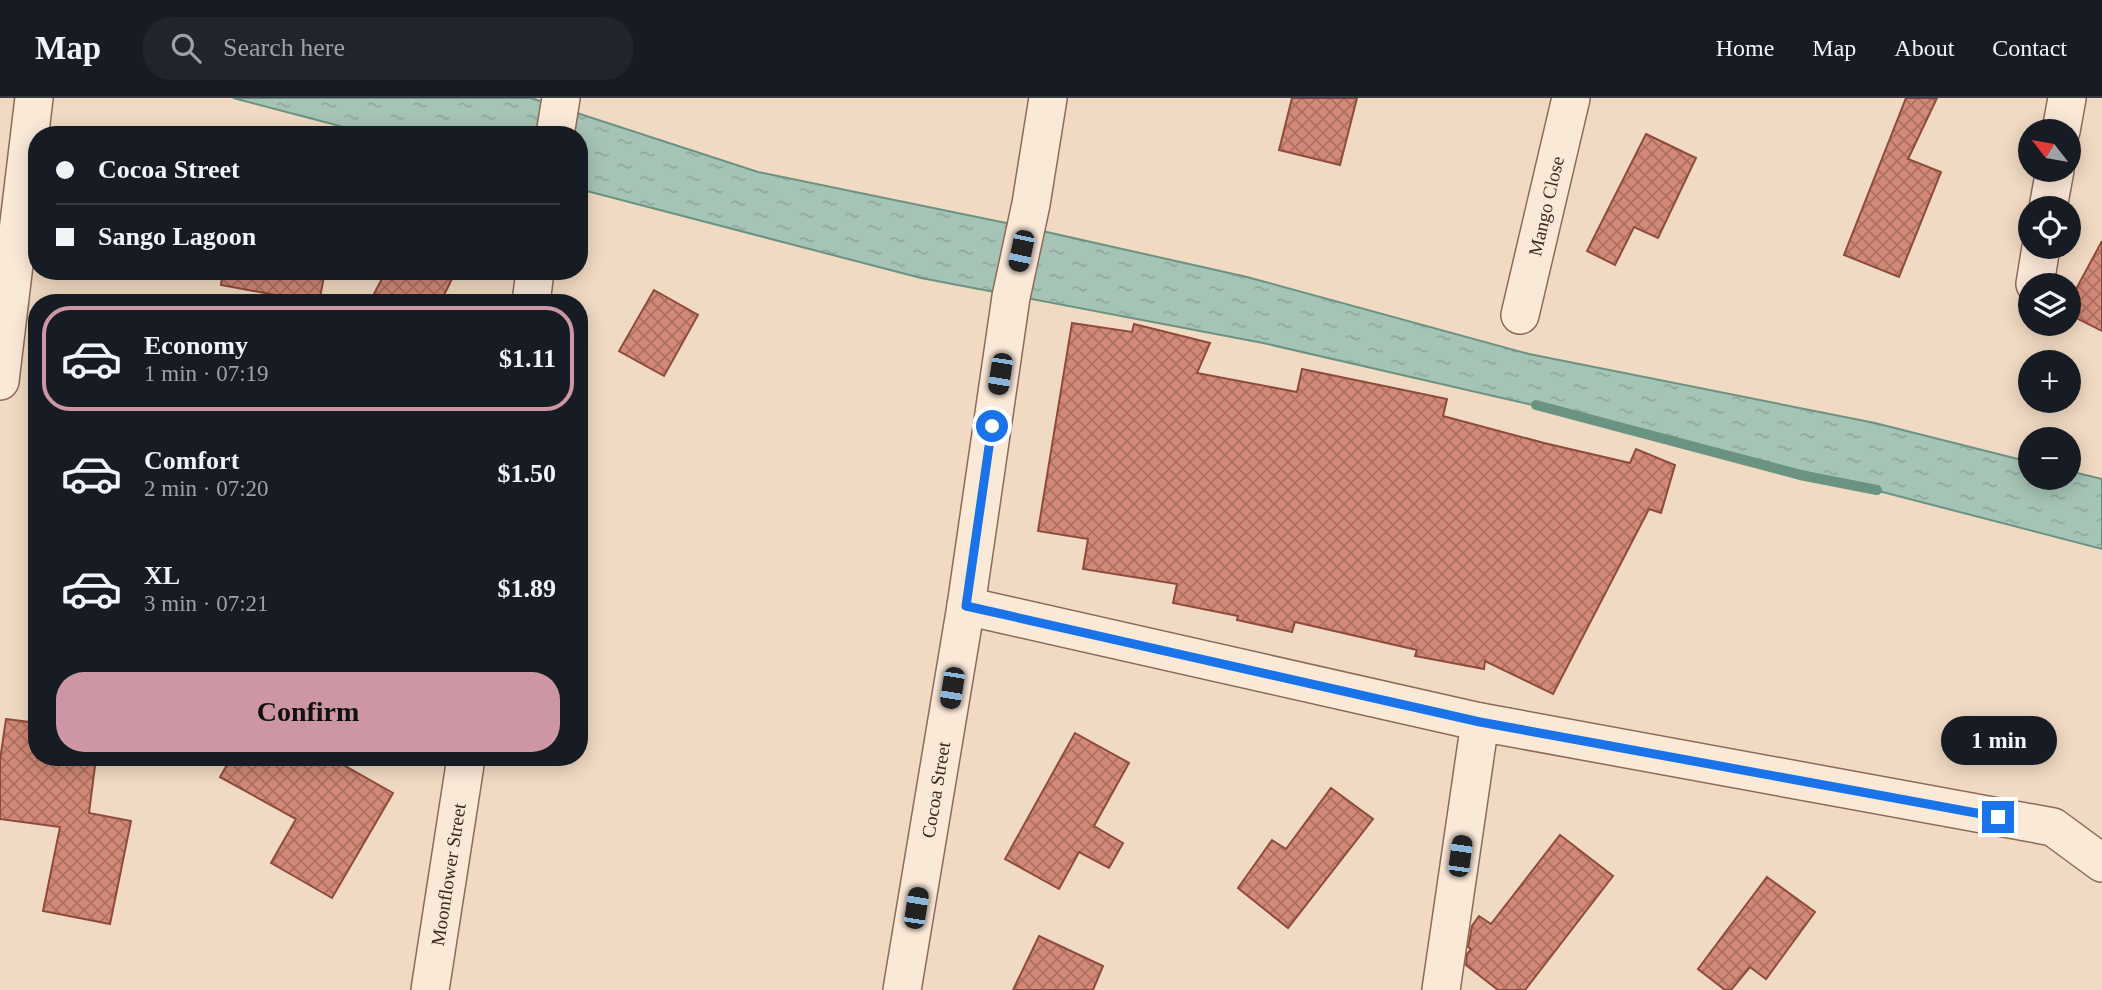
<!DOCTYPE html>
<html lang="en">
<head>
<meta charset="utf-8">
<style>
	:root { --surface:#171b24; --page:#20242c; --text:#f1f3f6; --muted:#9ea1a6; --line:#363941; --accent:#cd96a4 }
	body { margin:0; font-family:Georgia,serif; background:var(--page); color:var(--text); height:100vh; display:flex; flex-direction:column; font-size:26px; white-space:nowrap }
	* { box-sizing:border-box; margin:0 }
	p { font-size:23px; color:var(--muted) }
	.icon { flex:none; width:38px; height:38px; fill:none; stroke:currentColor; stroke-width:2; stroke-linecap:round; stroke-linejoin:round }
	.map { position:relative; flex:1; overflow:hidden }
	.sheet { position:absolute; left:28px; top:196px; width:560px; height:472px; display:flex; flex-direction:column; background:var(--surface); border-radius:28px; box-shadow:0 4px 18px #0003 }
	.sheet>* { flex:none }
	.hud { position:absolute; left:28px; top:28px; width:560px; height:154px; border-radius:28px; box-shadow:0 4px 18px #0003; display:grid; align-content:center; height:154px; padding:0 28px; background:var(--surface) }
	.needle { width:46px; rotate:301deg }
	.controls { position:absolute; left:2018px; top:21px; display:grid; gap:14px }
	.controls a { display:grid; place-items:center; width:63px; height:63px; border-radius:50%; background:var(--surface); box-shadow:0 4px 18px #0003; font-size:35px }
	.end { position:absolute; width:32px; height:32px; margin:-16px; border:9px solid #1a73e8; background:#fff; box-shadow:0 0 0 4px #fff }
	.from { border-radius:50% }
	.bubble { position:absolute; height:49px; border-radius:24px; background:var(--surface); box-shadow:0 4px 18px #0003; font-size:23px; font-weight:800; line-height:49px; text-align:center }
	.car { position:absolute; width:21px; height:42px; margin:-21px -10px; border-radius:9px; box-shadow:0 0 5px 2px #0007; background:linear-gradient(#222 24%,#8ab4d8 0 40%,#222 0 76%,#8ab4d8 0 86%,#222 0) }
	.hud b { display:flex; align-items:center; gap:24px; height:66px; font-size:26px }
	.hud b+b { border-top:2px solid var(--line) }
	.hud i { width:18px; height:18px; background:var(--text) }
	ul { padding:12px 0 0; list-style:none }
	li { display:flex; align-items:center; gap:21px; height:105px; margin:0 14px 10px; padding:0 14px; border:4px solid transparent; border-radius:28px }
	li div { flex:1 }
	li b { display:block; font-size:26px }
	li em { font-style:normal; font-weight:800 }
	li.current { border-color:var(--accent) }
	li>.icon { width:63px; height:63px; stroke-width:1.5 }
	.primary-button { display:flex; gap:14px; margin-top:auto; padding:14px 28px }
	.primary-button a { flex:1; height:80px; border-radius:28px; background:var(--accent); color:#111; font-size:28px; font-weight:800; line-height:80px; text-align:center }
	header { display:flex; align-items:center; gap:42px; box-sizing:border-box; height:98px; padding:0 35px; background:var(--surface); border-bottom:2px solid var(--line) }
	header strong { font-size:33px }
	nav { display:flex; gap:38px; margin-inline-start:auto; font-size:24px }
	.search { width:490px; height:63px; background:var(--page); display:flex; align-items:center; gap:18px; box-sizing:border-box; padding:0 24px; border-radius:28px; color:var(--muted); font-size:26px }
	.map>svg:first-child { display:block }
	.water { fill:url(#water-ripples); stroke:#6b9381; stroke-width:2 }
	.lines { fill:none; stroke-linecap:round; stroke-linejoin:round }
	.stream { stroke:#6b9381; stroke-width:10 }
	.building { fill:url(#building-cross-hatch); stroke:#8e4b3c; stroke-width:2 }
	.street-casing { stroke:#8d6958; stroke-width:40 }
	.street { stroke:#fbe9d8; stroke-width:37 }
	.route { stroke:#1a73e8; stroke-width:9 }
	.labels { text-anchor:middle; stroke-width:5; stroke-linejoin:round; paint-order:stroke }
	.street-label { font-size:19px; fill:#3c261e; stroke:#f8e6d4 }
</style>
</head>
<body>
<header>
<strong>Map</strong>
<div class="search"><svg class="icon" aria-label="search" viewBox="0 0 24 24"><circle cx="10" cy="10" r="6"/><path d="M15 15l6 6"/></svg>Search here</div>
<nav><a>Home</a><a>Map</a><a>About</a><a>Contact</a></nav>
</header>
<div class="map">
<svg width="2102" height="892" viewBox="0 0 2102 892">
	<defs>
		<pattern id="water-ripples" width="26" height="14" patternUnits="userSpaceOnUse" patternTransform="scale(1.75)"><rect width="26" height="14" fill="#a6c4b5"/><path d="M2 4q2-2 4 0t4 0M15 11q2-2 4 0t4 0" fill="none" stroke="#90a89b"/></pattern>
		<pattern id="building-cross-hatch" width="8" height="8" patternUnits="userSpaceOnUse" patternTransform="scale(1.75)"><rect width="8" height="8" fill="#d28977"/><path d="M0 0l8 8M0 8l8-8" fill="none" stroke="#ac7061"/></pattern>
	</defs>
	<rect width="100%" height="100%" fill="#f1dac3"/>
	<path class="water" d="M 233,0 L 531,0 L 758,74 L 1011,126 L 1247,179 L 1529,256 L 1875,325 L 2030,364 L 2030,380 L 2068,380 L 2069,373 L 2102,381 L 2102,451 L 1663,337 L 1263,245 L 921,180 L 579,91 L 579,37 L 374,37 Z"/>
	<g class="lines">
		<path class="stream" d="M 1536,307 L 1800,377 L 1877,392"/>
	</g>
	<path class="building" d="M 1292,0 L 1357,0 L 1340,67 L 1279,52 Z
		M 1906,0 L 1937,0 L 1908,61 L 1941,74 L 1899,179 L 1844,157 Z
		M 1646,36 L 1696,60 L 1658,140 L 1634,129 L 1615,167 L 1587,153 Z
		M 2102,143 L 2102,233 L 2068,216 L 2068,206 Z
		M 223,173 L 325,173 L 319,205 L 221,187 Z
		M 386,173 L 456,173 L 440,205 L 389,205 L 374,196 Z
		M 654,192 L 698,217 L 664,278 L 619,253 Z
		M 1072,225 L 1132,234 L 1134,226 L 1210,245 L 1197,275 L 1297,294 L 1302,271 L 1447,301 L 1443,318 L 1544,345 L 1630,365 L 1636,351 L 1675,367 L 1661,415 L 1649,411 L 1553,596 L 1485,563 L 1484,571 L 1415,558 L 1417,552 L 1295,524 L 1292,534 L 1237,522 L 1238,518 L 1173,505 L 1177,486 L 1083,471 L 1088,441 L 1038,433 Z
		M 6,621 L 37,625 L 37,660 L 96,660 L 89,715 L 131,723 L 110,826 L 43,813 L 60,729 L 0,721 L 0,662 Z
		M 1075,635 L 1129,665 L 1094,728 L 1123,745 L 1109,770 L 1079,754 L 1059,791 L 1005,761 Z
		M 231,660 L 331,660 L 393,695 L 332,800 L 271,765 L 296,721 L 220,679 Z
		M 1331,690 L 1373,721 L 1288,830 L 1238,790 L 1272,742 L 1286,751 Z
		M 1560,737 L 1613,778 L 1525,892 L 1498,892 L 1466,867 L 1467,856 L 1471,851 L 1468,849 L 1472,828 L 1479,818 L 1491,826 Z
		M 1767,779 L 1815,814 L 1766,881 L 1750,869 L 1731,892 L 1725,892 L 1698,871 Z
		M 1039,838 L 1103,868 L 1093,892 L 1013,892 Z"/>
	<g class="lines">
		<g class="street-casing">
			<g id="street">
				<path d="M 2061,33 L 2067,0"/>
				<path d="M 555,37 L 561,0"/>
				<path d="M 2048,110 L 2055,72"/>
				<path d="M 2035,186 L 2041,149"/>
				<path d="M 531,205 L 535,173"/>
				<path id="s1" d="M 1520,217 L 1571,0"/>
				<path d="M 0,283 L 34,0"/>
				<path d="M 966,508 L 1480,624 L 2053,729 L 2102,765"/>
				<path id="s2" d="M 430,892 L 466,660"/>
				<path id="s3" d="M 902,892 L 966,508 L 1011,199 L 1031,106 L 1048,0"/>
				<path d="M 1441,892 L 1480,624"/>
			</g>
		</g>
		<use href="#street" class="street"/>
	</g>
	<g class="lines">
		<path class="route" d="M 992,328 L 966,508 L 1480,624 L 1998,719"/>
	</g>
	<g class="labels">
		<g class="street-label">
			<text dy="7" stroke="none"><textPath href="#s1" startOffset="112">Mango Close</textPath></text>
			<text dy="7" stroke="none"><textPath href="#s3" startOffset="203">Cocoa Street</textPath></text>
			<text dy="7" stroke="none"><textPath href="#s2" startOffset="117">Moonflower Street</textPath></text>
		</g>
	</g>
</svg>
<div class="controls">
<a><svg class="needle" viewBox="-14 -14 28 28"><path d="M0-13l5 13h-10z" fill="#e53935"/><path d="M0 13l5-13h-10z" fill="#9ea1a6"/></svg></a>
<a><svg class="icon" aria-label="locate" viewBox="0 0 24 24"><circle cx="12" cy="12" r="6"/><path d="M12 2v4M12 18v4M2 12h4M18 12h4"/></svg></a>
<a><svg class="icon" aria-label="layers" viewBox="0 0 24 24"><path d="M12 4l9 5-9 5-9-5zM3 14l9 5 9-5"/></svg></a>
<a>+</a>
<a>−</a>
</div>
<i class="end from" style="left:992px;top:328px"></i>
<i class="end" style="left:1998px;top:719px"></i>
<div class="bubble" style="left:1941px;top:618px;width:116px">1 min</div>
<i class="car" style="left:1021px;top:153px;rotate:192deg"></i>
<i class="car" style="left:1000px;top:276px;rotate:189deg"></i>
<i class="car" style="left:952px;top:590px;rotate:189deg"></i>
<i class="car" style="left:1460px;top:758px;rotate:8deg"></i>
<i class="car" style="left:916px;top:810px;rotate:9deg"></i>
<div class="hud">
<b><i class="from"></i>Cocoa Street</b>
<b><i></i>Sango Lagoon</b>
</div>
<section class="sheet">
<ul>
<li class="current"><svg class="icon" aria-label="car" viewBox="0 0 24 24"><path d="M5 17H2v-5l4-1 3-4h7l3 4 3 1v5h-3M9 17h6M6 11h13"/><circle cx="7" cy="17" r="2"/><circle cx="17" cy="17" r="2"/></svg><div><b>Economy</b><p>1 min · 07:19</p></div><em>$1.11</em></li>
<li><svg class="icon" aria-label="car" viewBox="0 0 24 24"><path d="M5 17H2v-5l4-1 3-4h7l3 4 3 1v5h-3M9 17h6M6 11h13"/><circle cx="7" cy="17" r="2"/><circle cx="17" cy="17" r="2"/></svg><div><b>Comfort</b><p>2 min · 07:20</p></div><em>$1.50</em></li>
<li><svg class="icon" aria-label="car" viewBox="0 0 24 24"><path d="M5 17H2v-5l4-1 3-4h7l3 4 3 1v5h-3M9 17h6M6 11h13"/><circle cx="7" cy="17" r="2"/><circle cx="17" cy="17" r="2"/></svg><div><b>XL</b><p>3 min · 07:21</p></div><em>$1.89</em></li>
</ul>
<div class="primary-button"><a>Confirm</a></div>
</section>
</div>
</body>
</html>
